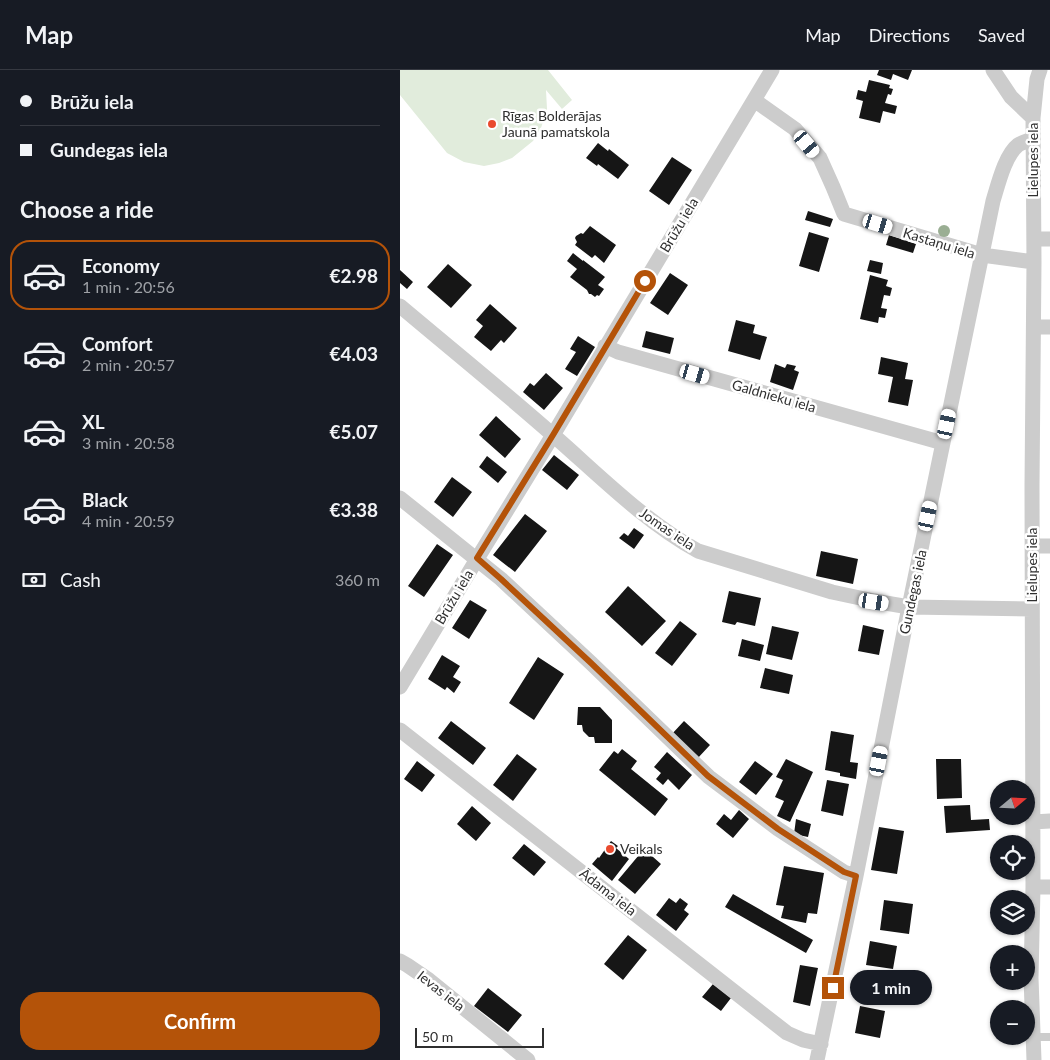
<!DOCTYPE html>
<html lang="en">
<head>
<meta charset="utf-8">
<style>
	:root { --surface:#171b24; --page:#20242c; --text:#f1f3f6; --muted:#9ea1a6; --line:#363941; --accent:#b45309 }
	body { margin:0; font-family:Lato,sans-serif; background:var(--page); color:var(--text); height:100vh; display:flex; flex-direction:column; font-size:19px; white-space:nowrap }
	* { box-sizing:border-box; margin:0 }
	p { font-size:16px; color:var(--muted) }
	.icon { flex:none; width:28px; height:28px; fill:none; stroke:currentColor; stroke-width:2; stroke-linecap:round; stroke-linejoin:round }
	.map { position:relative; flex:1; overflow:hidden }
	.details { display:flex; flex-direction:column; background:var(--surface); width:400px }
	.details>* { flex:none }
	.hud { display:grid; align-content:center; height:110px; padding:0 20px; background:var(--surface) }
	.needle { width:32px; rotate:71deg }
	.fabs { position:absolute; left:590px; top:710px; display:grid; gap:10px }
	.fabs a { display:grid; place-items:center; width:45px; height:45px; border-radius:50%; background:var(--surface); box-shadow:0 1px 4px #0004; font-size:25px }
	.scale { position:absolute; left:15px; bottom:12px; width:129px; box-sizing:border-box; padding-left:5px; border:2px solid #2f2f2f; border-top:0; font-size:14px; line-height:18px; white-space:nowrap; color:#2f2f2f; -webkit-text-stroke:4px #fff; paint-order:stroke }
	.end { position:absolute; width:22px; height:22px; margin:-11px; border:6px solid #b45309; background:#fff; box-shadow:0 0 0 2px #fff }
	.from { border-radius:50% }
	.bubble { position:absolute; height:35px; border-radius:18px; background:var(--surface); box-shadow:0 1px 4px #0004; font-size:16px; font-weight:700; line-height:35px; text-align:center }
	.car { position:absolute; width:15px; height:30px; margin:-15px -8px; border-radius:6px; box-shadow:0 0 4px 1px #0007; background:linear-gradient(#fff 24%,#345 0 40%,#fff 0 76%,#345 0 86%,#fff 0) }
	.hud b { display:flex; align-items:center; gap:18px; height:48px; font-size:19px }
	.hud b+b { border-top:1px solid var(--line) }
	.hud i { width:12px; height:12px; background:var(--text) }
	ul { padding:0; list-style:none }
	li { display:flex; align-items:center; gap:15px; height:70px; margin:0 10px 8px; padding:0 10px; border:2px solid transparent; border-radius:20px }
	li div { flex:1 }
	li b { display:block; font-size:19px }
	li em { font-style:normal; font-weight:700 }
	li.current { border-color:var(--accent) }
	li>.icon { width:45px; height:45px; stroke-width:1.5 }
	h2 { padding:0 20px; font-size:22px; line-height:60px }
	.pay { display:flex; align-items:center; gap:12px; height:55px; padding:0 20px; font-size:19px }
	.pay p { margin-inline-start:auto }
	.primary-button { display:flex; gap:10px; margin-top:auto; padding:10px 20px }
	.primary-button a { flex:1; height:58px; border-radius:20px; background:var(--accent); color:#fff; font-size:20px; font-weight:700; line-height:58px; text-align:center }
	header { display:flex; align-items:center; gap:30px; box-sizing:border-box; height:70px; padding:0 25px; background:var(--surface); border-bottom:1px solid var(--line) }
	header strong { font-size:24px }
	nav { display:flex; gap:28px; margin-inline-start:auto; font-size:18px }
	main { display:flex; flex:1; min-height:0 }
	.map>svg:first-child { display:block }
	.green { fill:#e1ecdc }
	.building { fill:#161616 }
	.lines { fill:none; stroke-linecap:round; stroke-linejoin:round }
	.lane { stroke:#ccc; stroke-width:8 }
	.street { stroke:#ccc; stroke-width:15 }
	.tree { fill:#9aae93 }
	.route { stroke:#b45309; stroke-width:6 }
	.poi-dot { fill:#e94a2e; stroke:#fff; stroke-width:2 }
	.labels { text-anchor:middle; stroke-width:5; stroke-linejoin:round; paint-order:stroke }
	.poi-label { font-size:14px; fill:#2f2f2f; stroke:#fff; text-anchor:start }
	.street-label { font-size:14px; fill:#2f2f2f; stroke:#fff }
</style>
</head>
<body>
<header>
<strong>Map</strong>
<nav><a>Map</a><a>Directions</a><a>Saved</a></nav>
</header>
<main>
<section class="details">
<div class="hud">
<b><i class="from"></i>Brūžu iela</b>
<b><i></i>Gundegas iela</b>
</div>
<h2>Choose a ride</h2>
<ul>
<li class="current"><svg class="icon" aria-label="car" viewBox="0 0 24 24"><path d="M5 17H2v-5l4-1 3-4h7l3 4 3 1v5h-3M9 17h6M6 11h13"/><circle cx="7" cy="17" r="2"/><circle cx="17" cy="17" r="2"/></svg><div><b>Economy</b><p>1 min · 20:56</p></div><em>€2.98</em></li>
<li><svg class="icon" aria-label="car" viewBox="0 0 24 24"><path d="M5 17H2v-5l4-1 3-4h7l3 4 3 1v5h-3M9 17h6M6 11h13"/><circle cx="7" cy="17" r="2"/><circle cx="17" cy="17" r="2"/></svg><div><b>Comfort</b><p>2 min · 20:57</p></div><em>€4.03</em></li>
<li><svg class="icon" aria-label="car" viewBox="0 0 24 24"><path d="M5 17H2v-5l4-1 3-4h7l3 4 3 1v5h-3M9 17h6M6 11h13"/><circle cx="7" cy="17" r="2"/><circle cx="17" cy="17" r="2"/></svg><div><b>XL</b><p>3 min · 20:58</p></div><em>€5.07</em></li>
<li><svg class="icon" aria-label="car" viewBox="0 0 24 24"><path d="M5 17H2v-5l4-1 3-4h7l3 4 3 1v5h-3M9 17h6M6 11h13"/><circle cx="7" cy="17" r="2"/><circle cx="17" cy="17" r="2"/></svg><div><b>Black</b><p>4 min · 20:59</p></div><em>€3.38</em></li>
</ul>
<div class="pay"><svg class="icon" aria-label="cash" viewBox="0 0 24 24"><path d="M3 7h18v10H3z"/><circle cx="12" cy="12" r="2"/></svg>Cash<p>360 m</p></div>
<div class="primary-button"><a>Confirm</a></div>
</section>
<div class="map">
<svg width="650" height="990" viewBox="0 0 650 990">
	<rect width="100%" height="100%" fill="#fff"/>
	<path class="green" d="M 0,0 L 148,0 L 172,30 L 162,39 L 146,20 L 147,39 L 141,58 L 133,71 L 112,88 L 99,93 L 84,96 L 64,92 L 47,83 L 0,25 Z"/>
	<path class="building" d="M 479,0 L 512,0 L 508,10 L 493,4 L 491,10 L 477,5 Z
		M 469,10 L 490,15 L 489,18 L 493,19 L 491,25 L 488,24 L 485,33 L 497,36 L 495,44 L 483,41 L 480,53 L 459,48 L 463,31 L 456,29 L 458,20 L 466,22 Z
		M 198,73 L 208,81 L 209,79 L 229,95 L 218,109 L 198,94 L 197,96 L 186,88 Z
		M 272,87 L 292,100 L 269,135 L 249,121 Z
		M 408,141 L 433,149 L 430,157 L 405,150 Z
		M 190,156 L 216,175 L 204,193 L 195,185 L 192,188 L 175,175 L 177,172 L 175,168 L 176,166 L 181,163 L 183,164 Z
		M 409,162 L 429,168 L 419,202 L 399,196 Z
		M 489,165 L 516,174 L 513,183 L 486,175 Z
		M 173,183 L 183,191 L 183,190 L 205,207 L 198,215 L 204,219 L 199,226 L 197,225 L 195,227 L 191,224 L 189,224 L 187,220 L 170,207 L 177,199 L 167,191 Z
		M 470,190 L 483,193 L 481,204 L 467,201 Z
		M 48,194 L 72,215 L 51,238 L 27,217 Z
		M 0,200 L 13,212 L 7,219 L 0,213 Z
		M 270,203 L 288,215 L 268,245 L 250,233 Z
		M 470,205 L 488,210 L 486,216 L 492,218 L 490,226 L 484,225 L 481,238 L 487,239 L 485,248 L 479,247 L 478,253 L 460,249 Z
		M 90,234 L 117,258 L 104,273 L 101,270 L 91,281 L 74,267 L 83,256 L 76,250 Z
		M 336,250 L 355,255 L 353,263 L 367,267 L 360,290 L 328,281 Z
		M 246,261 L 274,268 L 270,284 L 242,277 Z
		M 178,266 L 195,277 L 177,306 L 165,299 L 176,282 L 170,279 Z
		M 481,287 L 508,293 L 505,309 L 513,310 L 508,336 L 488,332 L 493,307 L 478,304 Z
		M 375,294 L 385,298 L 387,294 L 396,296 L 394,300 L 399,302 L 393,320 L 370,312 Z
		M 146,303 L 163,318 L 144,340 L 123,322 L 130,313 L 134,316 Z
		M 96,346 L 121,369 L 105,388 L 79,365 Z
		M 154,385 L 179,405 L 167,420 L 142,400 Z
		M 87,386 L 107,402 L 98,413 L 79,397 Z
		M 52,407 L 72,422 L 53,447 L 34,432 Z
		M 125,444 L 147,461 L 115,502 L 93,485 Z
		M 234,458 L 244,465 L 234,479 L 219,468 L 224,463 L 228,466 Z
		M 37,474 L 53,485 L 24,527 L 8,516 Z
		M 421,481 L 458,489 L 453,514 L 416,506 Z
		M 228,516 L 266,551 L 242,576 L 205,542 Z
		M 329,521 L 361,528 L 355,556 L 337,552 L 335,555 L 322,552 Z
		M 70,530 L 87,540 L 69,569 L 52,558 Z
		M 280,551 L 297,564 L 272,596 L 255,583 Z
		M 463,555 L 484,560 L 479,585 L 458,581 Z
		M 372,556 L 399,562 L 392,590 L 366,584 Z
		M 342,569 L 364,575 L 360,591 L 338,586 Z
		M 42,585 L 60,596 L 53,607 L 61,612 L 54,623 L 47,617 L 45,620 L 28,609 Z
		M 138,587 L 164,604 L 134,650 L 109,633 Z
		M 365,598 L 393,605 L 389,624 L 360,618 Z
		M 178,637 L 200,637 L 212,650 L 212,673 L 195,673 L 194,667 L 189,667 L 183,661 L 182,655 L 177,655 Z
		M 51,651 L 86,678 L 73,695 L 38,668 Z
		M 284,651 L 310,675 L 297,689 L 271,665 Z
		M 431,661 L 454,665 L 450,692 L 458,693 L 456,709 L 440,706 L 440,703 L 425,700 Z
		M 222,679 L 237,691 L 231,699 L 268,729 L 255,746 L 199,700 L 214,681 L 218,684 Z
		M 267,682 L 292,705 L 279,720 L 268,709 L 263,715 L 256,709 L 261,703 L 254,697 Z
		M 117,684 L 137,699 L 113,731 L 93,715 Z
		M 386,689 L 413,702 L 390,752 L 377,746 L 384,731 L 375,727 L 383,710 L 376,707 Z
		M 536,689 L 561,689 L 562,728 L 537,729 Z
		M 17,691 L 35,705 L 22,722 L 4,709 Z
		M 355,691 L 373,704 L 356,725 L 339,712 Z
		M 427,710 L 449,714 L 443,746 L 421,741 Z
		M 570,735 L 571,750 L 589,749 L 590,760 L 546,763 L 544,736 Z
		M 72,736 L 91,753 L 76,771 L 57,754 Z
		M 339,740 L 349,749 L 333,768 L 316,754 L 324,744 L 331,750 Z
		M 396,749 L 411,754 L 408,767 L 394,764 Z
		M 479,757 L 504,761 L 497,804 L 471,800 Z
		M 211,771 L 218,776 L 216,778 L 229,789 L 212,811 L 192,794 L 198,787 L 199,788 Z
		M 124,774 L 146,792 L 134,806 L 112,788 Z
		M 244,779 L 261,794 L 235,824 L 218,810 Z
		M 384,796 L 424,803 L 417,844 L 408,843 L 406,853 L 381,848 L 384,836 L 376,835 Z
		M 333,824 L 413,870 L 406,883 L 325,837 Z
		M 269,828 L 276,833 L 280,828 L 288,834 L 284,840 L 289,844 L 276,861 L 256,845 Z
		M 484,830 L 513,834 L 509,864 L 480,860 Z
		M 228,865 L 247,880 L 223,910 L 204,894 Z
		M 470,871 L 497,876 L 493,899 L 466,895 Z
		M 400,895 L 418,898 L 410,936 L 393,932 Z
		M 313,914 L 331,928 L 321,941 L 302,927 Z
		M 88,918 L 122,945 L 108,962 L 74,936 Z
		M 460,936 L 485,941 L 480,968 L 455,963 Z"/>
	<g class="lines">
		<path class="lane" d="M 632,967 L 650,967"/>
		<path class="street" d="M 593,0 L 611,27 L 633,48
			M 354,30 L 395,59 L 420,88 L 433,117 L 444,144 L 582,185 L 634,192
			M 634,169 L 650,169
			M 0,236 C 51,279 103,321 153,365 C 200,406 244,451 298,481 L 432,522 L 474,531 L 509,537 L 632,539
			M 634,257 L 650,257
			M 205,276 L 218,282 L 543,373
			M 0,428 L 101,509 L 191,593 L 309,707 L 378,759 L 444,802 L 456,806
			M 633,476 L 650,476
			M 0,617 L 77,489 L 153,365 L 372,0
			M 0,660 L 387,963 L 403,970 L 421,974
			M 633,752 L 650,751
			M 633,817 L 650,817
			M 0,891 L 7,895 L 29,910 L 128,990
			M 417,990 L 456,806 L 509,537 L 593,131 C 598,115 605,85 618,75 C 622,72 628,71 633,69
			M 634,990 L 631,908 L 633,817 L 632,415 L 634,192 L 633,48 L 637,9 L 640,0"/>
	</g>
	<circle class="tree" cx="544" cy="161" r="6"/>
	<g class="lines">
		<path class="route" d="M 245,211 L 153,365 L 77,488 L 101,509 L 191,593 L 308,706 L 378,759 L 444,802 L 456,806 L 433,918"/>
	</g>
	<g class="poi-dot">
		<circle cx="92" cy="54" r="5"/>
		<circle cx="210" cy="779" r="5"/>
	</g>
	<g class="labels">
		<g class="poi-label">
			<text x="102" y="51">Rīgas Bolderājas<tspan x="102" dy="16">Jaunā pamatskola</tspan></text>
			<text x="220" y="784">Veikals</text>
		</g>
		<g class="street-label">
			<text transform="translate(633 90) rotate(-90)" y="5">Lielupes iela</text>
			<text transform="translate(279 155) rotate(-59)" y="5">Brūžu iela</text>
			<text transform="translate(539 173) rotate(17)" y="5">Kastaņu iela</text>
			<text transform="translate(374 326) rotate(16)" y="5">Galdnieku iela</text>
			<text transform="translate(267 459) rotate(34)" y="5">Jomas iela</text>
			<text transform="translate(632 495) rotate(-90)" y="5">Lielupes iela</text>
			<text transform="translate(513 522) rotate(-78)" y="5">Gundegas iela</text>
			<text transform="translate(54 527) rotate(-59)" y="5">Brūžu iela</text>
			<text transform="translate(208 822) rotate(38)" y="5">Ādama iela</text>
			<text transform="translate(41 921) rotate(38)" y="5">Ievas iela</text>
		</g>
	</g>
</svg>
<div class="fabs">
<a><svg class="needle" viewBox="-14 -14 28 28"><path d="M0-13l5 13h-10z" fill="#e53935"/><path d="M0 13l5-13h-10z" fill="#9ea1a6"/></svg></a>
<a><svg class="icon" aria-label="locate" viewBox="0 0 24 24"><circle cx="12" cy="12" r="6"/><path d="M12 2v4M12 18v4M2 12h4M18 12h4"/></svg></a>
<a><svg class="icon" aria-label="layers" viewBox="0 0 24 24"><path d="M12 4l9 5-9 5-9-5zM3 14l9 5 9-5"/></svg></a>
<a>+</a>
<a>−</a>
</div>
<div class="scale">50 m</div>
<i class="end from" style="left:245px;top:211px"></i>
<i class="end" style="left:433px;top:918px"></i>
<div class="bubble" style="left:450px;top:900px;width:82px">1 min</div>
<i class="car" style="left:407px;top:74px;rotate:140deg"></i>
<i class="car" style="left:478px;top:154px;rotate:107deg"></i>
<i class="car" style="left:295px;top:304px;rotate:106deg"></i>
<i class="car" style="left:547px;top:354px;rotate:12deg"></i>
<i class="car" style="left:528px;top:446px;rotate:12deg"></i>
<i class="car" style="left:474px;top:532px;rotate:99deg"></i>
<i class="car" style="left:479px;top:691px;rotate:11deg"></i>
</div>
</main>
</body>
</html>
